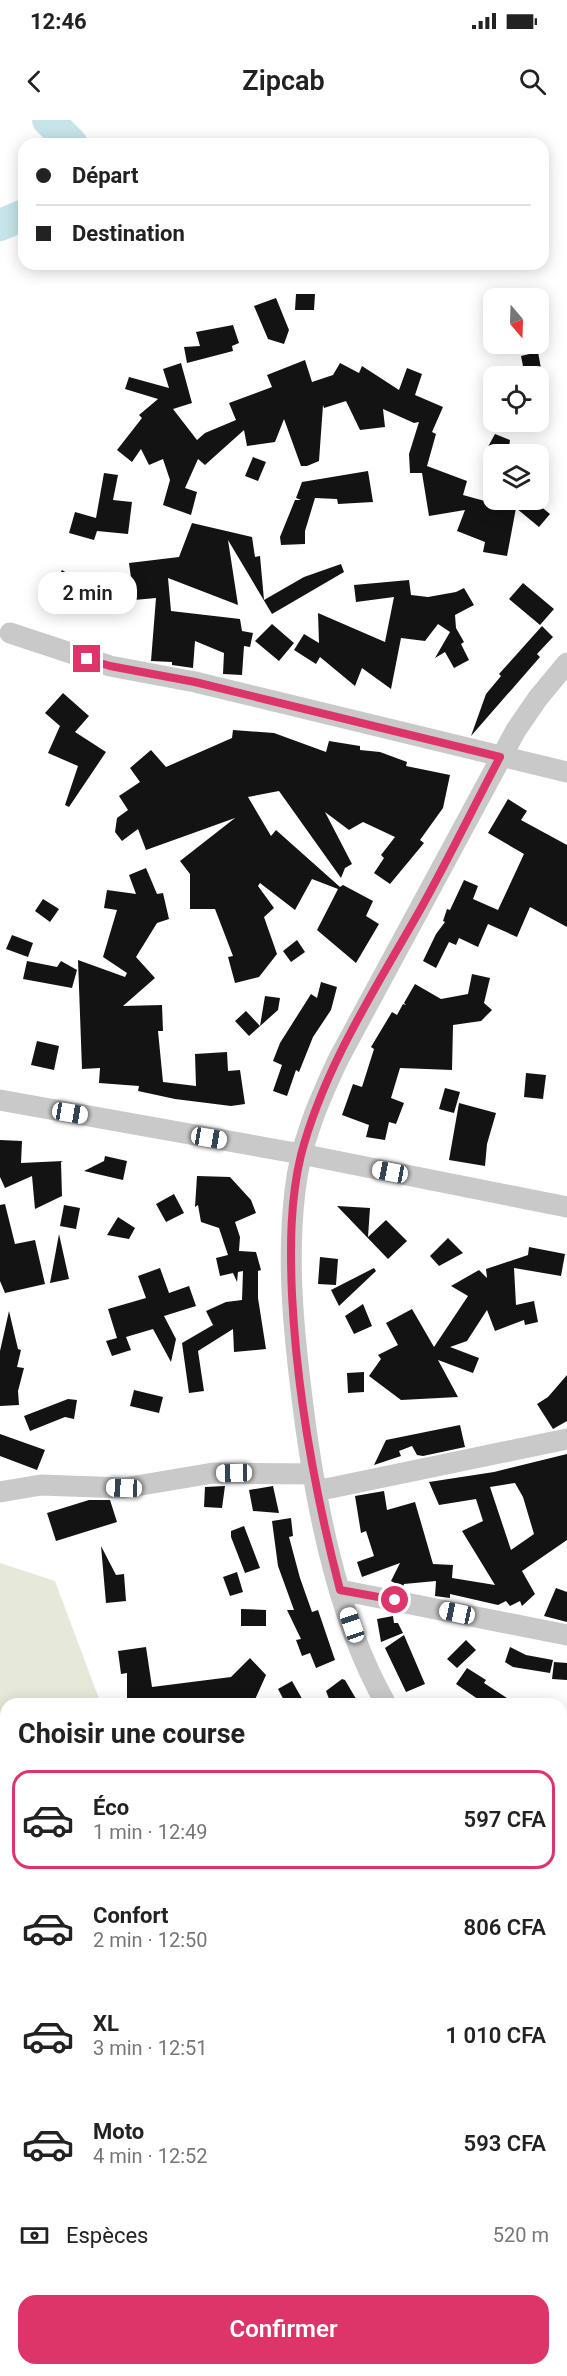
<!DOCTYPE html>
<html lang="fr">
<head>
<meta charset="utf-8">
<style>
	:root { --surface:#fff; --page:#f2f2f2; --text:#222; --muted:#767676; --line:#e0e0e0; --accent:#dd356a }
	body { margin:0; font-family:Roboto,sans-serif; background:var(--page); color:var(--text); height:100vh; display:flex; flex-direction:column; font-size:22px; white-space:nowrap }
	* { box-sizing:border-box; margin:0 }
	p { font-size:20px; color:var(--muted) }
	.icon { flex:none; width:33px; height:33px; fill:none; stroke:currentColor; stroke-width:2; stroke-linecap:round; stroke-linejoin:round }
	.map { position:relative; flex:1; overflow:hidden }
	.side { position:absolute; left:0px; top:1578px; width:567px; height:678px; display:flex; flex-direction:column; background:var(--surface); border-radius:18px 18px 0 0; box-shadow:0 3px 15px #0003 }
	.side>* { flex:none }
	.banner { position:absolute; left:18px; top:18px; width:531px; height:132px; border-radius:18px; box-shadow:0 3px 15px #0003; display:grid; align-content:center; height:132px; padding:0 18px; background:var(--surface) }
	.needle { width:39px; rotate:161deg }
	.controls { position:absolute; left:483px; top:168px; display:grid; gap:12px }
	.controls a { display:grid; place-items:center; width:66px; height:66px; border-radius:12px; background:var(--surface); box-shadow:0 3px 15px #0003; font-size:30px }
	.end { position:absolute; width:27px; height:27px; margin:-14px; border:8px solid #dd356a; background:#fff; box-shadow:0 0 0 3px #fff }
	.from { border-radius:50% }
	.bubble { position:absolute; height:42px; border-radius:18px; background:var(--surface); box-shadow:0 3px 15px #0003; font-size:20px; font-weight:600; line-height:42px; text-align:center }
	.car { position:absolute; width:18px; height:36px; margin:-18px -9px; border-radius:8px; box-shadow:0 0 4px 2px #0007; background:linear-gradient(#fff 24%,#345 0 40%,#fff 0 76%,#345 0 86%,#fff 0) }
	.banner b { display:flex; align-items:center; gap:21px; height:57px; font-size:22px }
	.banner b+b { border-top:2px solid var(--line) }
	.banner i { width:15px; height:15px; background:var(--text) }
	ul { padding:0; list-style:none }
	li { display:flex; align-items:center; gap:18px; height:99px; margin:0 12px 9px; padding:0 6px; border:3px solid transparent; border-radius:18px }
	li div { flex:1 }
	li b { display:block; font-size:22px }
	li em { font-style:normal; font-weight:600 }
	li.active { border-color:var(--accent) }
	li>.icon { width:54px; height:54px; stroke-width:1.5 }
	h2 { padding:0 18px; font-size:27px; line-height:72px }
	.pay { display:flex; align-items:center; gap:15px; height:66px; padding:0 18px; font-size:22px }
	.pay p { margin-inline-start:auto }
	.button { display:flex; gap:12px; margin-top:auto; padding:12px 18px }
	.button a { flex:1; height:69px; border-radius:18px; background:var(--accent); color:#fff; font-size:24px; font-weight:600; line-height:69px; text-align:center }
	.status { display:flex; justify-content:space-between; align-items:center; height:42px; padding:0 30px; background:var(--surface); direction:ltr }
	.status svg { height:16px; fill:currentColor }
	header { display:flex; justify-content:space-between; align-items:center; height:78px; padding:0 18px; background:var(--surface); font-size:27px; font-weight:600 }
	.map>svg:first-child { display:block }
	.green { fill:#e6e9da }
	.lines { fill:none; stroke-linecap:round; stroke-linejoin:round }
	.river { stroke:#c6e4e9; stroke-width:32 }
	.building { fill:#131313; fill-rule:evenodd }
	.minor { stroke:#c9c9c9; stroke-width:21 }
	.route { stroke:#dd356a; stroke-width:8 }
</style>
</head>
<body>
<div class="status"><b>12:46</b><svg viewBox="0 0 49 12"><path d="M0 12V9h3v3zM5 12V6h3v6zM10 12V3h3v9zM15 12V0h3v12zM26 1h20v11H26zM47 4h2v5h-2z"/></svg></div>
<header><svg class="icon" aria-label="back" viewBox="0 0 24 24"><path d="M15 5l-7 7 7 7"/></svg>Zipcab<svg class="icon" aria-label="search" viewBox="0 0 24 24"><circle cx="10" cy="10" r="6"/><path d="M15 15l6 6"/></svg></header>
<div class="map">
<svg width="567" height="2256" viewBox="0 0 567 2256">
	<rect width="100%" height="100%" fill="#fff"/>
	<path class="green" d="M 0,1443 L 55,1461 L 101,1584 L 6,1584 L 6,2071 L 0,2068 Z"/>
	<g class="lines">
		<path class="river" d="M 48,0 L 72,24
			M 0,105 L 24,95"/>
	</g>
	<path class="building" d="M 296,174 L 315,174 L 314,190 L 295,190 Z
		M 276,178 L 289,210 L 284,224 L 268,219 L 254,186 Z
		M 233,205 L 239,223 L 232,226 L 233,231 L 187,243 L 184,227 L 200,226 L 196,212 Z
		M 538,232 L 542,254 L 525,256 L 521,236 Z
		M 305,240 L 312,262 L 333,255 L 340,243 L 359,253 L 362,246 L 399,270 L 407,248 L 422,254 L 415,275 L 443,287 L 432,312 L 436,314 L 427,346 L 467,361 L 463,375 L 492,383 L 493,380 L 533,380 L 550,394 L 539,407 L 516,388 L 507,436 L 483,432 L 485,422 L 457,411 L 465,390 L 429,396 L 422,353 L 410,353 L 409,334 L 419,302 L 414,303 L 383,289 L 385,307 L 360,310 L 346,281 L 324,288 L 323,285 L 319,341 L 307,346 L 301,346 L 284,299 L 275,322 L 247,326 L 244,310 L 205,345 L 198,339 L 185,368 L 197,372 L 191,395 L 163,385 L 170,360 L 163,339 L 149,345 L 141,329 L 132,342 L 117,330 L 142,298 L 139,295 L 158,279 L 125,269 L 129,257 L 169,268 L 163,249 L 181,243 L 192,283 L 173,289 L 197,320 L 205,313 L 236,300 L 229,283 L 272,267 L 267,255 Z
		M 495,314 L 510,320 L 508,334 L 484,334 Z
		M 253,337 L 266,342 L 258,361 L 245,356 Z
		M 368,351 L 373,382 L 338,384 L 337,379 L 315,378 L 305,411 L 305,424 L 281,425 L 280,417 L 295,380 L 301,380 L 296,378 L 302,362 Z
		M 104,353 L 118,355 L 113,380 L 132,382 L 128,414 L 97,411 L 94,420 L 69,413 L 75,392 L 96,398 Z
		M 192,403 L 252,417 L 255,437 L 260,436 L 264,480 L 304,457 L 341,444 L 344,452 L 272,494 L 228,420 L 238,485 L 168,458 L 171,491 L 240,499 L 242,511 L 253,513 L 250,527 L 244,526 L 242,555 L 223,554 L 224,533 L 195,521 L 193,548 L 172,545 L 172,542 L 151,541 L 156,478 L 134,480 L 129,443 L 179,437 Z
		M 62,450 L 86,465 L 73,485 L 50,470 Z
		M 409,460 L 411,475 L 428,477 L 456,472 L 464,468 L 474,485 L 455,495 L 456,508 L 464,522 L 461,524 L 469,540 L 454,548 L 445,532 L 435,538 L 450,512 L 438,504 L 425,521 L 401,518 L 391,569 L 362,548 L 355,566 L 320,537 L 316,544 L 294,530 L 304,514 L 319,523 L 318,493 L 385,522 L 394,477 L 356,482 L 354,465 Z
		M 523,463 L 554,489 L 540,505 L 509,479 Z
		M 272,504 L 294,523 L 279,541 L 255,521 Z
		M 542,506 L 553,517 L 537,534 L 540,537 L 471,616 L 486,574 L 501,556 L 499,554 Z
		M 63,573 L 89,596 L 75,612 L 106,632 L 69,687 L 65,685 L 78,646 L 48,633 L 60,606 L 45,593 Z
		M 233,610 L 274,613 L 326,632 L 329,621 L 360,626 L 360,630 L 380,632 L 407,642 L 406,646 L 450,655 L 443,688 L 420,720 L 424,723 L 390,764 L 374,753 L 384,738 L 381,735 L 395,717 L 363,702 L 349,710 L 325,692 L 352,744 L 345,748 L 341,758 L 279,671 L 248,677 L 271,716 L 276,710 L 340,767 L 343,765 L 373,781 L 366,796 L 379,804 L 356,843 L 317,810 L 338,769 L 312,759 L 295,790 L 260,763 L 258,766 L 274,788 L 264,797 L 277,834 L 259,857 L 235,863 L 228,837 L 233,836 L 215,789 L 190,789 L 190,754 L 180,741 L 235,698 L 146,730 L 138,709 L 122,721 L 115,712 L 117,698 L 128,690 L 119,676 L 140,662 L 130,648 L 151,630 L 166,647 L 232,618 Z
		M 508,679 L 527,691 L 521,700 L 567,725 L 567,807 L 530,787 L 517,817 L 488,804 L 478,827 L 459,818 L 456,825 L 449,822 L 436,848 L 423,841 L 436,814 L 445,802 L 443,801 L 447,789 L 450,790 L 464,760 L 478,766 L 473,779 L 498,790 L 524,734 L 488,713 Z
		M 146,748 L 157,774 L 163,773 L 169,799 L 157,803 L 136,837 L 155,858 L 123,886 L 162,885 L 163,911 L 158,911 L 163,962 L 196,966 L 195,934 L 227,932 L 228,951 L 240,950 L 245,984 L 231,986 L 175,979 L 138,971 L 139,966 L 99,963 L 100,948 L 82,949 L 78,840 L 125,857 L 127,853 L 103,837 L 117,790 L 104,788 L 107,770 L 136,774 L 129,755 Z
		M 43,779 L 59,789 L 50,802 L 35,791 Z
		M 12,815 L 33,823 L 28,837 L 6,829 Z
		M 297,820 L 305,832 L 291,842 L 283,831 Z
		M 27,841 L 57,847 L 61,841 L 77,850 L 72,868 L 23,859 Z
		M 472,854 L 490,858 L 484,883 L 492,890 L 481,901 L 453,905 L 452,950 L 400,948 L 391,978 L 404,983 L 396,1004 L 389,1002 L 385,1020 L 366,1017 L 369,1005 L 342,995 L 353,964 L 362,967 L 374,929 L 371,927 L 392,892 L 397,895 L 403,884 L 406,885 L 404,883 L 415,864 L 441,879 L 468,874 Z
		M 321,862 L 337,867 L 331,890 L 313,917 L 299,952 L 296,950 L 287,976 L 273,971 L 282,945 L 273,941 L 280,923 L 311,874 L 317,878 Z
		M 265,876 L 280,878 L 278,890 L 249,916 L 235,901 L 246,891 L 260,906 Z
		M 37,921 L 59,926 L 54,950 L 31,945 Z
		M 526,953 L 546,955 L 543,979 L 524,977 Z
		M 445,968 L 460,972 L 454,993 L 439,989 Z
		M 459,983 L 496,993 L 487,1024 L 485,1046 L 449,1040 Z
		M 0,1020 L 22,1021 L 21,1043 L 63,1041 L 61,1042 L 62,1076 L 35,1089 L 32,1056 L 5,1068 L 0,1057 Z
		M 105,1036 L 127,1041 L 123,1060 L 84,1051 L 104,1041 Z
		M 197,1056 L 230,1057 L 251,1080 L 256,1093 L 235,1102 L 240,1117 L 239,1131 L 256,1132 L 261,1150 L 258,1151 L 258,1178 L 266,1229 L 234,1232 L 233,1209 L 198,1231 L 204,1271 L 189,1273 L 182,1223 L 213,1205 L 206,1191 L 226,1182 L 242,1180 L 243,1151 L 238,1152 L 237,1162 L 233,1153 L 220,1156 L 216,1138 L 228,1135 L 219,1108 L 201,1102 L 198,1085 L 195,1087 Z
		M 174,1074 L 184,1093 L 166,1102 L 156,1084 Z
		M 5,1084 L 15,1124 L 35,1120 L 45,1164 L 5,1173 L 0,1161 L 0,1085 Z
		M 64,1085 L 80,1088 L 76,1109 L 60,1106 Z
		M 337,1086 L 370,1088 L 368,1117 L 386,1100 L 407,1121 L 388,1139 Z
		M 118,1097 L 135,1108 L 129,1119 L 107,1115 Z
		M 59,1114 L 69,1159 L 50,1163 Z
		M 448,1118 L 463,1133 L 439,1146 L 430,1136 Z
		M 529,1127 L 565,1134 L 561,1156 L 514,1148 L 516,1185 L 534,1181 L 538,1202 L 525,1205 L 524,1200 L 495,1211 L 487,1190 L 467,1221 L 450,1227 L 479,1238 L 473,1253 L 438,1240 L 458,1277 L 401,1280 L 369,1256 L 381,1239 L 378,1235 L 398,1225 L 386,1203 L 412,1189 L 434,1227 L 468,1176 L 451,1166 L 479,1150 L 487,1158 L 486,1149 L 528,1135 Z
		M 320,1137 L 338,1139 L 336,1165 L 318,1164 Z
		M 160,1148 L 169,1173 L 189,1166 L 196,1186 L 164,1196 L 176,1219 L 171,1242 L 153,1209 L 126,1217 L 131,1230 L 112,1236 L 106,1221 L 117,1218 L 108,1189 L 146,1178 L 138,1156 Z
		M 374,1148 L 376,1151 L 339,1186 L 331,1170 Z
		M 363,1184 L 372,1206 L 354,1214 L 345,1196 Z
		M 9,1191 L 18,1229 L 21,1230 L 17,1247 L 24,1248 L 18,1271 L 19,1285 L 0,1286 L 0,1231 Z
		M 364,1252 L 364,1272 L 348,1273 L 347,1253 Z
		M 567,1255 L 567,1301 L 553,1309 L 537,1284 L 548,1277 Z
		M 134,1270 L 163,1277 L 159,1293 L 130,1286 Z
		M 68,1279 L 77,1280 L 74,1299 L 65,1297 L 30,1311 L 24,1296 Z
		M 460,1305 L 465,1327 L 423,1336 L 417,1335 L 412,1326 L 399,1331 L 401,1336 L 374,1345 L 386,1320 Z
		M 0,1314 L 45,1330 L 37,1350 L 0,1336 Z
		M 567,1334 L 567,1420 L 522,1451 L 535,1474 L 522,1486 L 520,1481 L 510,1486 L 506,1481 L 498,1485 L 450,1474 L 450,1478 L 435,1476 L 436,1461 L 404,1464 L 403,1467 L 391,1461 L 400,1443 L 362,1457 L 357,1442 L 374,1436 L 366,1411 L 361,1413 L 355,1376 L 384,1371 L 387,1390 L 415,1382 L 433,1444 L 453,1445 L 452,1458 L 495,1465 L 462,1411 L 483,1401 L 476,1379 L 439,1385 L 429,1362 L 494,1352 ZM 515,1363 L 523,1377 L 534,1414 L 511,1430 L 490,1367 Z
		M 225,1366 L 222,1388 L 204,1387 L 205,1367 Z
		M 273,1366 L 279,1393 L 253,1391 L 249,1370 Z
		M 89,1380 L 110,1380 L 117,1402 L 56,1421 L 47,1393 Z
		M 291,1398 L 293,1416 L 289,1417 L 300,1458 L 312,1492 L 318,1490 L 335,1540 L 316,1548 L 310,1533 L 302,1536 L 296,1520 L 301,1519 L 287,1490 L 294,1490 L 278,1446 L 272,1401 Z
		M 244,1406 L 260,1448 L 245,1453 L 231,1417 L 231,1411 Z
		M 101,1426 L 116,1455 L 124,1454 L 126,1481 L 106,1483 Z
		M 237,1452 L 243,1472 L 230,1476 L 223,1457 Z
		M 556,1468 L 567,1472 L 567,1502 L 544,1496 Z
		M 241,1489 L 266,1490 L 266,1506 L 241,1506 Z
		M 393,1496 L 394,1503 L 398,1503 L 403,1513 L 381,1522 L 377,1499 Z
		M 404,1515 L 425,1564 L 406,1572 L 385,1528 Z
		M 466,1520 L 476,1530 L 457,1548 L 447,1539 Z
		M 146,1527 L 152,1567 L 231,1557 L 250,1538 L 266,1555 L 253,1584 L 229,1584 L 231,1580 L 199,1584 L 127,1584 L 127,1553 L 121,1554 L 118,1531 Z
		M 510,1527 L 526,1535 L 553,1540 L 550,1553 L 513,1547 L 505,1542 Z
		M 554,1542 L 567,1543 L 567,1560 L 552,1559 Z
		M 467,1548 L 486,1560 L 484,1563 L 516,1584 L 485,1584 L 456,1564 Z
		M 342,1559 L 345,1560 L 359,1584 L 331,1584 L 326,1571 Z
		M 292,1561 L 305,1584 L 286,1584 L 278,1569 Z"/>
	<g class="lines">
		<path class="minor" d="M 10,513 L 110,546 L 195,562 L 567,652
			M 0,980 L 301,1034 L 567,1087
			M 316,1371 L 567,1319
			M 0,1372 L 41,1365 L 124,1368 L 213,1353 L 313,1354
			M 340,1470 L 567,1515
			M 386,1584 C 335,1495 313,1371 301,1270 C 293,1204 287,1138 295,1071 C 300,1024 319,980 339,938 L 516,610 L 538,578 L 567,543
			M 561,1833 L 567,1841
			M 561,2141 L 567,2137
			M 418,2256 L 425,2250"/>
	</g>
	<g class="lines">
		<path class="route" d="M 87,539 L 110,546 L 195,562 L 500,637 C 473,688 448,740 420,790 C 376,868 324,947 301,1035 C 290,1080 290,1128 292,1175 C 297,1275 315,1373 340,1470 L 395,1480"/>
	</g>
</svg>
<div class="controls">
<a><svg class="needle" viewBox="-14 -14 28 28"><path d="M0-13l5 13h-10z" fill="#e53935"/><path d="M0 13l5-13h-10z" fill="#767676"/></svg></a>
<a><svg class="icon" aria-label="locate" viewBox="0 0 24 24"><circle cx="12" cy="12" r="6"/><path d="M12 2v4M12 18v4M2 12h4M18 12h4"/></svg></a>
<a><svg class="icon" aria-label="layers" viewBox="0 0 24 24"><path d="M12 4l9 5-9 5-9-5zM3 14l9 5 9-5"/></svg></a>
</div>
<i class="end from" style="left:395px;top:1480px"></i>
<i class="end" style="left:87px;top:539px"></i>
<div class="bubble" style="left:38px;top:452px;width:99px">2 min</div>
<i class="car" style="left:70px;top:993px;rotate:100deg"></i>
<i class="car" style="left:209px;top:1018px;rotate:100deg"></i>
<i class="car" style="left:390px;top:1052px;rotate:281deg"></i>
<i class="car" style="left:234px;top:1353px;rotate:269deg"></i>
<i class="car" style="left:124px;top:1368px;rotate:272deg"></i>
<i class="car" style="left:457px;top:1493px;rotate:282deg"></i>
<i class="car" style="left:352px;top:1505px;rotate:341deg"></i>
<div class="banner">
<b><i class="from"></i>Départ</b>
<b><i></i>Destination</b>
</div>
<section class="side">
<h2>Choisir une course</h2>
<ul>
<li class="active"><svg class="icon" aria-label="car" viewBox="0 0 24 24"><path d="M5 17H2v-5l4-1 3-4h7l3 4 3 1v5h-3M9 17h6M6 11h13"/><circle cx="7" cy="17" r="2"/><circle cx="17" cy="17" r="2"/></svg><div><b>Éco</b><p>1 min · 12:49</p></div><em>597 CFA</em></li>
<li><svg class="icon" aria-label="car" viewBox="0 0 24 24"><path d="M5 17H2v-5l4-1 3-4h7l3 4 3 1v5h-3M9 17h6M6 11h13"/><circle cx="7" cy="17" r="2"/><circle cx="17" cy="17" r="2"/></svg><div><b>Confort</b><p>2 min · 12:50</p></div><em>806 CFA</em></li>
<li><svg class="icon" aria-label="car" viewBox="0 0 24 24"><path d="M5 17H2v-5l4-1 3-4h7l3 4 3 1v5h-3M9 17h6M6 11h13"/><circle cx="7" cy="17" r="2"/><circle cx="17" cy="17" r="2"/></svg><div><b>XL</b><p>3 min · 12:51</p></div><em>1 010 CFA</em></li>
<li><svg class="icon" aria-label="car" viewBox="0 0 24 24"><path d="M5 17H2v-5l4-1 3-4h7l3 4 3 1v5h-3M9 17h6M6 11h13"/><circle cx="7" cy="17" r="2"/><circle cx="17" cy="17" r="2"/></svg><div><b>Moto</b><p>4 min · 12:52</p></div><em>593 CFA</em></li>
</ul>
<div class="pay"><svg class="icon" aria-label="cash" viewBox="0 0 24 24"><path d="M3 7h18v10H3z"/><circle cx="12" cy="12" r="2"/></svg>Espèces<p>520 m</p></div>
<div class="button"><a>Confirmer</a></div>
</section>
</div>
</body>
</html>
